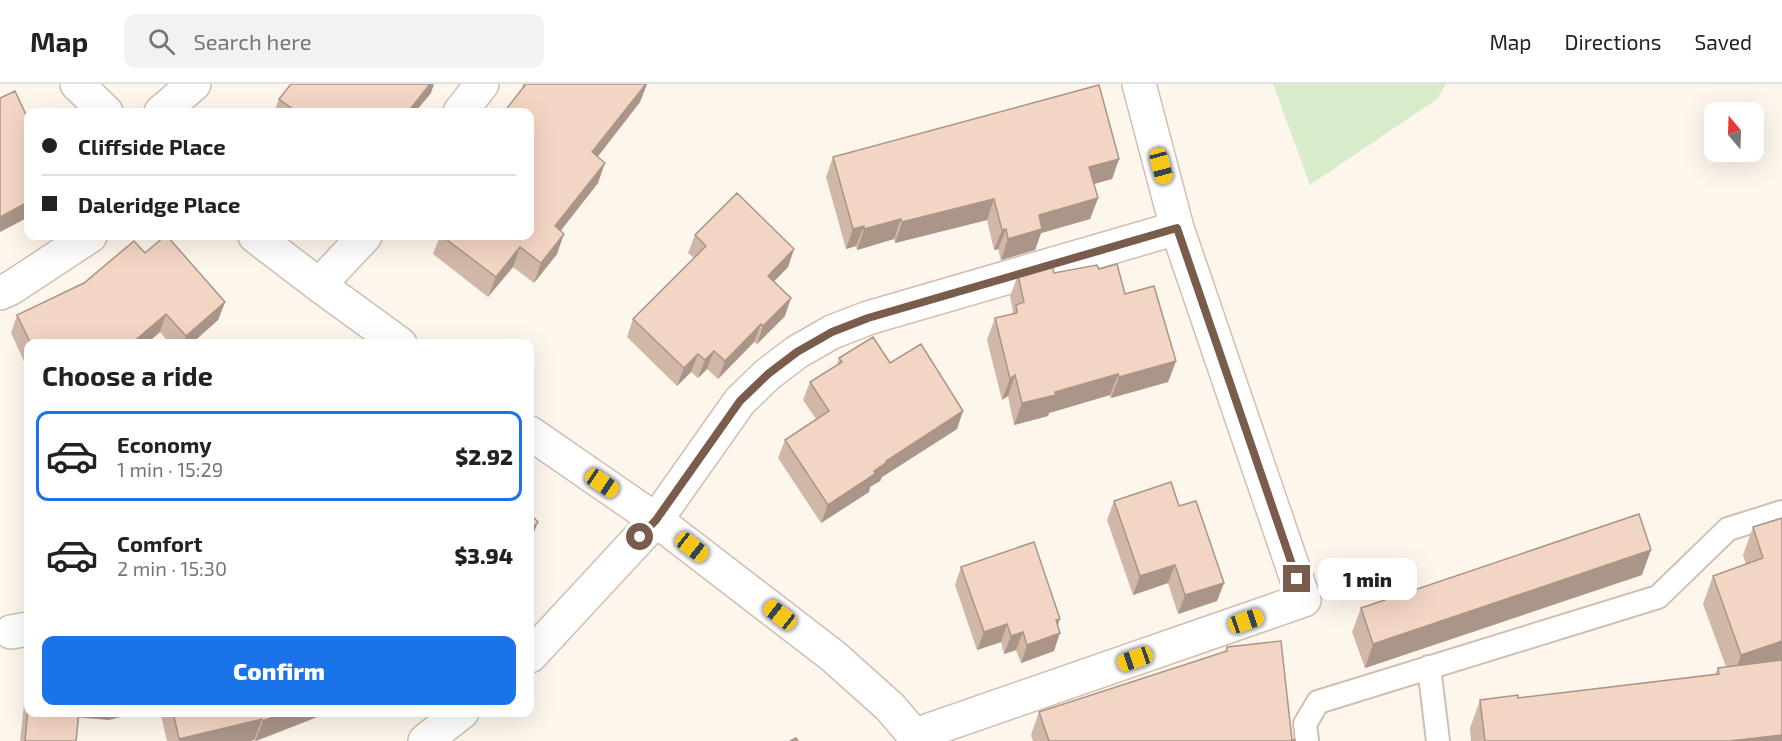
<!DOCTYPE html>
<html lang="en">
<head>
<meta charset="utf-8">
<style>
	:root { --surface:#fff; --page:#f2f2f2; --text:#222; --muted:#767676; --line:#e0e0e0; --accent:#1a73e8 }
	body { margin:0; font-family:"Exo 2",sans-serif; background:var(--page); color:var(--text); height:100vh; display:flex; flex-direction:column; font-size:22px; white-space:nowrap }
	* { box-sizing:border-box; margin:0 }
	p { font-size:20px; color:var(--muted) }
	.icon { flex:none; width:33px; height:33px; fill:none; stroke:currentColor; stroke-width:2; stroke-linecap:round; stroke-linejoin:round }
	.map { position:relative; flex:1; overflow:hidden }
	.drawer { position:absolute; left:24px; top:255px; width:510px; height:378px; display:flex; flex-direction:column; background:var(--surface); border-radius:12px; box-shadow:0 6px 24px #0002 }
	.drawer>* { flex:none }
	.banner { position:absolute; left:24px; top:24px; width:510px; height:132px; border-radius:12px; box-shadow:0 6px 24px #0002; display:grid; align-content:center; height:132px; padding:0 18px; background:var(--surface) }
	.needle { width:39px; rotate:341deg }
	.buttons { position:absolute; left:1704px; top:18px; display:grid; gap:12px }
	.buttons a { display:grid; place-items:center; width:60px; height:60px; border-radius:12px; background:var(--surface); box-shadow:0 6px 24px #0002; font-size:30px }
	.end { position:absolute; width:27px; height:27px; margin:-14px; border:8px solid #7a5c4d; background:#fff; box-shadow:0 0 0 3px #fff }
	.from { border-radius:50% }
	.bubble { position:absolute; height:42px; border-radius:12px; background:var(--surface); box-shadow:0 6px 24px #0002; font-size:20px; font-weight:800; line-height:42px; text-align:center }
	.car { position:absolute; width:18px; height:36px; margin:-18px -9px; border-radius:8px; box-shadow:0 0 4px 2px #0007; background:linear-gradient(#f5c518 24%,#345 0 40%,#f5c518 0 76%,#345 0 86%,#f5c518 0) }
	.banner b { display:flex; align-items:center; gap:21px; height:57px; font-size:22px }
	.banner b+b { border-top:2px solid var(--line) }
	.banner i { width:15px; height:15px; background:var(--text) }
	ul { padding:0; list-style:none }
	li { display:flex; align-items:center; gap:18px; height:90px; margin:0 12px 9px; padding:0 6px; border:3px solid transparent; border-radius:12px }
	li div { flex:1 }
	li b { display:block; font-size:22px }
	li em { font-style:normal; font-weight:800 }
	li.on { border-color:var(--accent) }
	li>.icon { width:54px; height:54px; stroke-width:1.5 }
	h2 { padding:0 18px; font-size:27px; line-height:72px }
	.button { display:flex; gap:12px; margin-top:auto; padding:12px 18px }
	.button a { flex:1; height:69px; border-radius:12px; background:var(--accent); color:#fff; font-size:24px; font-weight:800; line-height:69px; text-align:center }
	header { display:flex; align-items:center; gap:36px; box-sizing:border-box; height:84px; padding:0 30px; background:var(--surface); border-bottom:2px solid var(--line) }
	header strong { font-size:28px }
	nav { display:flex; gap:33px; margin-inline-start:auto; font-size:21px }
	.search { width:420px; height:54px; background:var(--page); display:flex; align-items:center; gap:15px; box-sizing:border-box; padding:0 21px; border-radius:12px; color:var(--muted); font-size:22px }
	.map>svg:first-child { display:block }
	.grass { fill:#d8ecc9 }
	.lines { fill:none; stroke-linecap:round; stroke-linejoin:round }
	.lane-casing { stroke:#d1beb0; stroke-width:26 }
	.street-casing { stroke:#d1beb0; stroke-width:36 }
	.lane { stroke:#fff; stroke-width:22 }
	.street { stroke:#fff; stroke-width:33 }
	.wall { fill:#d1b7a8 }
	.shaded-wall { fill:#aa9588 }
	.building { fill:#f3d5c3; stroke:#aa9588; stroke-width:1.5 }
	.route { stroke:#7a5c4d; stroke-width:8 }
</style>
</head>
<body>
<header>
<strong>Map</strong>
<div class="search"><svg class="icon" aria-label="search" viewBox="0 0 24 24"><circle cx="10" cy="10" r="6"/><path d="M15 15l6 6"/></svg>Search here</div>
<nav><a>Map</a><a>Directions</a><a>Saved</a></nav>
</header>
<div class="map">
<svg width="1782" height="657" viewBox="0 0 1782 657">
	<rect width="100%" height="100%" fill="#fdf6ec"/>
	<path class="grass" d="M 1273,0 L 1446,0 L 1437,15 L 1310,101 Z"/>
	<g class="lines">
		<g class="lane-casing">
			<path id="lane" d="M 1429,583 L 1438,657
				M 1307,657 L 1305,640 L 1318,618 L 1658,513 L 1728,445 L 1782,428"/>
		</g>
		<g class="street-casing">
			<path id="street" d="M 77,0 L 106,28
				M 161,28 L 194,0
				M 460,28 L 482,0
				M 255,152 L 319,201 L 400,260
				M 319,201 L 365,152
				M 0,209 L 11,204 L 90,152
				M 530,349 L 656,436 L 833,572 L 890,623 L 919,657
				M 11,548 L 28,545
				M 530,572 L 656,436 L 740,317 L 768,290 L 797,268 L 832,248 L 868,234 L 1177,144
				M 915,651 L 1304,516 L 1177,144 L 1139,0
				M 425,657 L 462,628"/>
		</g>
		<use href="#lane" class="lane"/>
		<use href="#street" class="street"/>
	</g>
	<path class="wall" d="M 523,0 L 647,0 L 640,18 L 598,72 L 598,99 L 560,147 L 557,170 L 534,199 L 513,183 L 488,213 L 433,170 L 440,152 L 530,152 L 521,7 Z
		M 431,9 L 415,28 L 274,28 L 279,15 Z
		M 833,73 L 1119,75 L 1112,95 L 1094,100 L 1098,114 L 1090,135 L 1041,149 L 1035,166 L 1001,176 L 998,165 L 994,166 L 987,136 L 895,159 L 894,155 L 857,166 L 856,162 L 846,165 L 826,93 Z
		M 695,151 L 794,165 L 788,183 L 774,197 L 785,232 L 757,260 L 754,258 L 718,295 L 707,285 L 698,294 L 691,288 L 677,302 L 627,253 L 633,235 L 694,174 L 688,169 Z
		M 145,169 L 225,218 L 218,236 L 191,260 L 170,260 L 160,248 L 146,260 L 28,260 L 28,286 L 11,249 L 17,231 L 84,199 Z
		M 1099,185 L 1125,210 L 1176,277 L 1168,298 L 1111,314 L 1110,311 L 1049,329 L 1048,332 L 1014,341 L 1008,312 L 1002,316 L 987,256 L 995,234 L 1012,230 L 1013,227 L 1010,212 L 1018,191 L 1054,189 Z
		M 839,274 L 890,279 L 957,345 L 882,393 L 880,397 L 870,403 L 869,408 L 821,439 L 778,374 L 785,356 L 816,335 L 803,316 L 810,298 L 837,281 Z
		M 1114,417 L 1179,422 L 1224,499 L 1217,517 L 1178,530 L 1168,499 L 1133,511 L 1107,436 Z
		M 1782,434 L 1782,657 L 1471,657 L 1470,644 L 1480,616 L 1518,614 L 1715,590 L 1718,584 L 1726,583 L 1703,520 L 1713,492 L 1746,480 L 1743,471 L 1753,443 Z
		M 961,483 L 1058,541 L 1054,567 L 1021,579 L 1016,566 L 1004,570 L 1001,558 L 977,566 L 955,501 Z
		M 1642,491 L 1365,584 L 1352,548 L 1361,524 Z
		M 1227,563 L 1292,656 L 1295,657 L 1033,657 L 1031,651 L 1039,628 L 1225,568 Z
		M 28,588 L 28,628 L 109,636 L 79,633 L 76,657 L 20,657 L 27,593 Z
		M 160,628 L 330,628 L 257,657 L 255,657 L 254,656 L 250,657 L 167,657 Z"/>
	<path class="shaded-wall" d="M 430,0 L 434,0 L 431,9 L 415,28 L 408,28 Z
		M 646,0 L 647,0 L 640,18 L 585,89 L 592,68 Z
		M 1119,75 L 1112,95 L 1082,103 L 1089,83 Z
		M 605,79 L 598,99 L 548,163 L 555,142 Z
		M 1098,114 L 1090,135 L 1041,149 L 1035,166 L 1001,176 L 1008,155 L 1039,131 Z
		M 994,115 L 987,136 L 895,159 L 902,138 Z
		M 28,118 L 28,130 L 27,134 L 0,148 L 0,133 Z
		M 901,135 L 894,155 L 857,166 L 864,145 Z
		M 864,142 L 856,162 L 846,165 L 853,145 Z
		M 1006,145 L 998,165 L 994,166 L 1002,146 Z
		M 564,150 L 557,170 L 534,199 L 541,179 Z
		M 520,163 L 513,183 L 488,213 L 496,193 Z
		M 794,165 L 788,183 L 762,210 L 768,192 Z
		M 791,214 L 785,232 L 757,260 L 763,242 Z
		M 225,218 L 218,236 L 191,260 L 183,260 L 186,252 Z
		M 166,230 L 160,248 L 146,260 L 131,260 Z
		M 761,240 L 754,258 L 718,295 L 725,277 Z
		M 714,267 L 707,285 L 698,294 L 705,276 Z
		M 698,270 L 691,288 L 677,302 L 684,284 Z
		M 1176,277 L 1168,298 L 1111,314 L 1119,293 Z
		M 1118,290 L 1110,311 L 1049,329 L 1048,332 L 1014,341 L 1022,319 L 1055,308 Z
		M 1015,291 L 1008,312 L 1002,316 L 1010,295 Z
		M 963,327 L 957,345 L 882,393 L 880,397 L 870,403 L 869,408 L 821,439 L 828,421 L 874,387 L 886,377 Z
		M 538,438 L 531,456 L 530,458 L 530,447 Z
		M 1651,466 L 1642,491 L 1365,584 L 1373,560 Z
		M 1175,481 L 1168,499 L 1133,511 L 1140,492 Z
		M 1224,499 L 1217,517 L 1178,530 L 1185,511 Z
		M 1060,535 L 1054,552 L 1060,549 L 1054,567 L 1021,579 L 1027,561 L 1056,536 Z
		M 1007,540 L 1001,558 L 977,566 L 984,548 Z
		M 1023,548 L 1016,566 L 1004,570 L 1011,552 Z
		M 1782,557 L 1782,582 L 1731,599 L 1741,571 Z
		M 75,628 L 140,628 L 109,636 L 73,633 Z
		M 285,628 L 330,628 L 255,657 L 263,637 Z
		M 262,635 L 254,656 L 250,657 L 179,657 L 179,655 Z
		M 1782,651 L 1782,657 L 1729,657 Z"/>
	<path class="building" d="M 291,0 L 430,0 L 408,28 L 297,28 L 279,15 Z
		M 526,0 L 646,0 L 592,68 L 605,79 L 555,142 L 564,150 L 541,179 L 520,163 L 496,193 L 442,152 L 530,152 L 530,28 L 504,28 Z
		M 1099,1 L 1119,75 L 1089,83 L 1098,114 L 1039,131 L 1042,145 L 1008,155 L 1006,145 L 1002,146 L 994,115 L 902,138 L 901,135 L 864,145 L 864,142 L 853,145 L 833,73 Z
		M 15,7 L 28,35 L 28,99 L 26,100 L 28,106 L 28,118 L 0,133 L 0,14 Z
		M 737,109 L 794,165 L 768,192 L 791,214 L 763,242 L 761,240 L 725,277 L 714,267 L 705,276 L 698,270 L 684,284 L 633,235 L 706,162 L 695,151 Z
		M 165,152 L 167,152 L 225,218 L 186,252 L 166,230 L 131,260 L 31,260 L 17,231 L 84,199 L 134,157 L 145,169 Z
		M 1117,180 L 1125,210 L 1154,202 L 1176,277 L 1119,293 L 1118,290 L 1055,308 L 1056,311 L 1022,319 L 1015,291 L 1010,295 L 995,234 L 1017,229 L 1016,221 L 1024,218 L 1018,191 L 1052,181 L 1054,189 L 1097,181 L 1099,185 Z
		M 873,253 L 890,279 L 921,260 L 963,327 L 886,377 L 887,378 L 874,387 L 875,390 L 828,421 L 785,356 L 829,327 L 810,298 L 842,278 L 839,274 Z
		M 1171,398 L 1179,422 L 1196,417 L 1224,499 L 1185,511 L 1175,481 L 1140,492 L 1114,417 Z
		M 530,430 L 538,438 L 530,447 Z
		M 1639,430 L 1651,466 L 1373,560 L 1361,524 Z
		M 1782,434 L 1782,557 L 1741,571 L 1713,492 L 1763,474 L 1753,443 Z
		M 1034,458 L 1060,535 L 1056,536 L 1060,549 L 1027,561 L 1023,548 L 1011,552 L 1007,540 L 984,548 L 961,483 Z
		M 1281,557 L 1292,656 L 1295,656 L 1295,657 L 1049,657 L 1039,628 L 1227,567 L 1227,563 Z
		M 1782,576 L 1782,651 L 1729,657 L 1485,657 L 1480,616 L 1518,611 L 1518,614 L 1719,590 L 1718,584 Z
		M 28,625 L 28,628 L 79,628 L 76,657 L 25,657 Z
		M 173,628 L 285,628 L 263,637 L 262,635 L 179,655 Z
		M 796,654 L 798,657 L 790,657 Z"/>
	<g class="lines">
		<path class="route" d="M 640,453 L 656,436 L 740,317 L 768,290 L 797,268 L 832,248 L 868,234 L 1177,144 L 1297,495"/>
	</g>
</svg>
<div class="buttons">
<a><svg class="needle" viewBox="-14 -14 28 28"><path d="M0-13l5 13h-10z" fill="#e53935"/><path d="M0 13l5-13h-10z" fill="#767676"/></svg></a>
</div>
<i class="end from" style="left:640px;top:453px"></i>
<i class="end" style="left:1297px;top:495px"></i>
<div class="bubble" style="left:1318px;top:474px;width:99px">1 min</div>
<i class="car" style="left:1161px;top:82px;rotate:165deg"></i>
<i class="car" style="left:602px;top:399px;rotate:124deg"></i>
<i class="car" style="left:692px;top:463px;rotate:128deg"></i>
<i class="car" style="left:780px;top:531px;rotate:308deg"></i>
<i class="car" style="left:1246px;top:537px;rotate:71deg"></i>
<i class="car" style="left:1135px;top:575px;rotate:251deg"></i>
<div class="banner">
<b><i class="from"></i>Cliffside Place</b>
<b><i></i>Daleridge Place</b>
</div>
<section class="drawer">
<h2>Choose a ride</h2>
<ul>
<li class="on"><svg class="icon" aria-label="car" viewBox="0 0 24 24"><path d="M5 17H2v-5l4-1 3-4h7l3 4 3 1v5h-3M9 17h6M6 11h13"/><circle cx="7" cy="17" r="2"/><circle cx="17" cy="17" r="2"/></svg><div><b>Economy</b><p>1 min · 15:29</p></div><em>$2.92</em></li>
<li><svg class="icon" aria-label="car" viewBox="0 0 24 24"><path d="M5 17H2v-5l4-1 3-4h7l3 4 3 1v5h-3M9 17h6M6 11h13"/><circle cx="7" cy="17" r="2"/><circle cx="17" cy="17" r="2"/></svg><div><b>Comfort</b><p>2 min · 15:30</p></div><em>$3.94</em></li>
</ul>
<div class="button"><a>Confirm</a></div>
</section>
</div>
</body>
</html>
